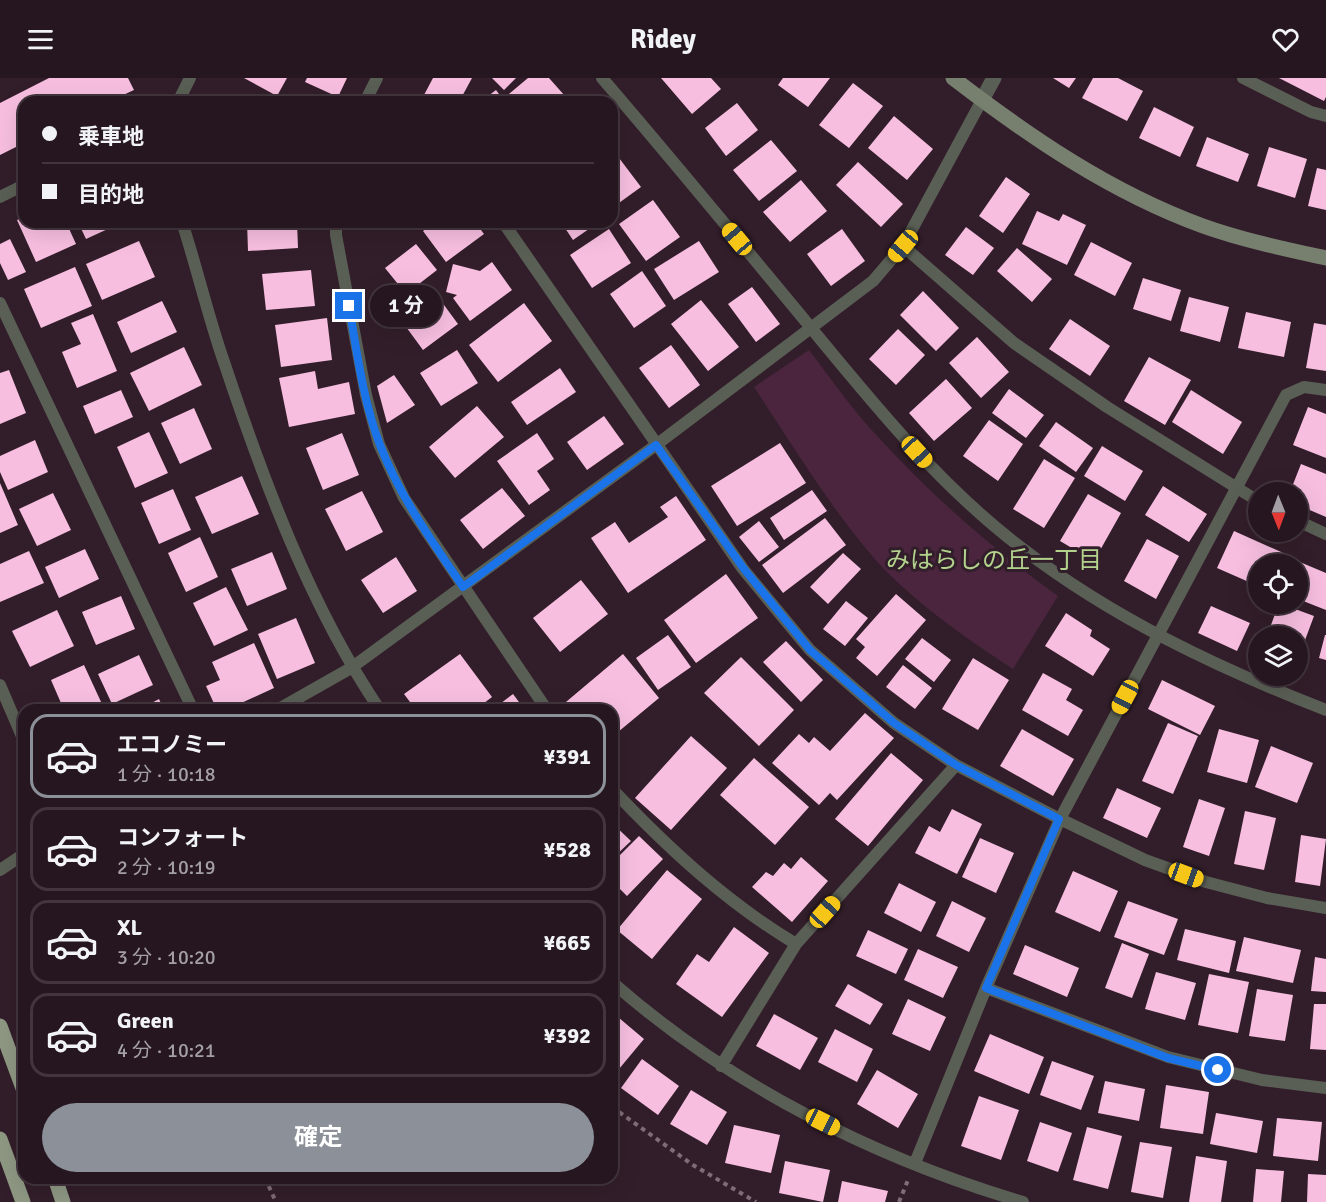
<!DOCTYPE html>
<html lang="ja">
<head>
<meta charset="utf-8">
<style>
	:root { --surface:#261620; --page:#32232d; --text:#f1f3f6; --muted:#a49fa5; --line:#42353e; --accent:#8c9099 }
	body { margin:0; font-family:Signika,"Noto Sans JP",sans-serif; background:var(--page); color:var(--text); height:100vh; display:flex; flex-direction:column; font-size:22px; white-space:nowrap }
	* { box-sizing:border-box; margin:0 }
	p { font-size:20px; color:var(--muted) }
	.icon { flex:none; width:33px; height:33px; fill:none; stroke:currentColor; stroke-width:2; stroke-linecap:round; stroke-linejoin:round }
	.map { position:relative; flex:1; overflow:hidden }
	.panel { position:absolute; left:18px; top:626px; width:600px; height:480px; display:flex; flex-direction:column; background:var(--surface); border-radius:18px; box-shadow:0 6px 24px #0002,0 0 0 2px var(--line) }
	.panel>* { flex:none }
	.top-card { position:absolute; left:18px; top:18px; width:600px; height:132px; border-radius:18px; box-shadow:0 6px 24px #0002,0 0 0 2px var(--line); display:grid; align-content:center; height:132px; padding:0 24px; background:var(--surface) }
	.needle { width:39px; rotate:179deg }
	.fabs { position:absolute; left:1248px; top:404px; display:grid; gap:12px }
	.fabs a { display:grid; place-items:center; width:60px; height:60px; border-radius:50%; background:var(--surface); box-shadow:0 6px 24px #0002,0 0 0 2px var(--line); font-size:30px }
	.end { position:absolute; width:27px; height:27px; margin:-14px; border:8px solid #1a73e8; background:#fff; box-shadow:0 0 0 3px #fff }
	.from { border-radius:50% }
	.bubble { position:absolute; height:42px; border-radius:21px; background:var(--surface); box-shadow:0 6px 24px #0002,0 0 0 2px var(--line); font-size:20px; font-weight:700; line-height:42px; text-align:center }
	.car { position:absolute; width:18px; height:36px; margin:-18px -9px; border-radius:8px; box-shadow:0 0 4px 2px #0007; background:linear-gradient(#f5c518 24%,#345 0 40%,#f5c518 0 76%,#345 0 86%,#f5c518 0) }
	.top-card b { display:flex; align-items:center; gap:21px; height:57px; font-size:22px }
	.top-card b+b { border-top:2px solid var(--line) }
	.top-card i { width:15px; height:15px; background:var(--text) }
	ul { padding:10px 0 0; list-style:none }
	li { display:flex; align-items:center; gap:18px; height:84px; margin:0 12px 9px; padding:0 12px; border:3px solid var(--line); border-radius:18px }
	li div { flex:1 }
	li b { display:block; font-size:22px }
	li em { font-style:normal; font-weight:700 }
	li.selected { border-color:var(--accent) }
	li>.icon { width:54px; height:54px; stroke-width:1.5 }
	.primary-button { display:flex; gap:12px; margin-top:auto; padding:12px 24px }
	.primary-button a { flex:1; height:69px; border-radius:36px; background:var(--accent); color:#fff; font-size:24px; font-weight:700; line-height:69px; text-align:center }
	header { display:flex; justify-content:space-between; align-items:center; height:78px; padding:0 24px; background:var(--surface); font-size:27px; font-weight:700 }
	.map>svg:first-child { display:block }
	.green { fill:#4a253d }
	.building { fill:#f7bee0 }
	.lines { fill:none; stroke-linecap:round; stroke-linejoin:round }
	.path { stroke:#7e6c77; stroke-width:4; stroke-dasharray:4.5 4.5; stroke-linecap:butt }
	.lane { stroke:#5a5f55; stroke-width:12 }
	.street { stroke:#5a5f55; stroke-width:15 }
	.secondary { stroke:#777f6f; stroke-width:15 }
	.primary { stroke:#8e9883; stroke-width:15 }
	.route { stroke:#1a73e8; stroke-width:8 }
	.labels { text-anchor:middle; stroke-width:6; stroke-linejoin:round; paint-order:stroke }
	.neighbourhood-label { font-size:24px; fill:#b3d38d; stroke:#321e2a }
</style>
</head>
<body>
<header><svg class="icon" aria-label="menu" viewBox="0 0 24 24"><path d="M4 6h16M4 12h16M4 18h16"/></svg>Ridey<svg class="icon" aria-label="heart" viewBox="0 0 24 24"><path d="M12 20l-8-8c-3-5 5-10 8-4 3-6 11-1 8 4z"/></svg></header>
<div class="map">
<svg width="1326" height="1124" viewBox="0 0 1326 1124">
	<rect width="100%" height="100%" fill="#321e2a"/>
	<path class="green" d="M 809,272 C 832,302 854,334 880,361 C 934,420 993,471 1058,518 L 1013,591 C 964,559 912,523 873,479 C 830,429 791,365 754,309 Z"/>
	<path class="building" d="M 49,0 L 128,0 L 134,12 L 108,24 L 24,24 L 24,65 L 0,77 L 0,25 Z
		M 244,0 L 287,0 L 277,18 Z
		M 307,0 L 347,0 L 338,19 L 305,4 Z
		M 433,0 L 472,0 L 459,24 L 437,24 L 424,17 Z
		M 492,0 L 516,0 L 504,12 Z
		M 528,0 L 549,0 L 565,18 L 558,24 L 508,24 L 504,20 Z
		M 661,0 L 711,0 L 721,11 L 692,36 Z
		M 783,0 L 830,0 L 808,29 L 778,7 Z
		M 1053,0 L 1076,0 L 1069,10 Z
		M 1093,0 L 1118,0 L 1143,13 L 1127,43 L 1082,20 Z
		M 1279,0 L 1326,0 L 1326,19 L 1324,23 Z
		M 853,5 L 883,28 L 849,70 L 819,47 Z
		M 496,12 L 505,24 L 480,24 Z
		M 737,25 L 758,52 L 726,78 L 705,50 Z
		M 1154,29 L 1194,49 L 1180,79 L 1139,60 Z
		M 894,38 L 933,71 L 907,102 L 868,70 Z
		M 1207,59 L 1249,76 L 1238,104 L 1196,88 Z
		M 771,62 L 797,93 L 759,123 L 733,92 Z
		M 1269,69 L 1307,81 L 1295,120 L 1257,108 Z
		M 613,72 L 641,109 L 612,130 L 612,73 Z
		M 858,84 L 903,126 L 881,149 L 836,107 Z
		M 1317,90 L 1326,92 L 1326,132 L 1308,128 Z
		M 1006,99 L 1030,116 L 1003,155 L 979,138 Z
		M 801,102 L 827,133 L 790,164 L 763,134 Z
		M 653,122 L 680,159 L 646,183 L 619,146 Z
		M 1037,133 L 1059,143 L 1063,136 L 1086,147 L 1067,187 L 1022,166 Z
		M 24,139 L 24,144 L 66,144 L 76,166 L 36,184 L 17,142 Z
		M 78,144 L 123,144 L 86,161 Z
		M 247,144 L 297,144 L 298,170 L 248,173 Z
		M 435,144 L 475,144 L 484,156 L 446,184 L 423,153 Z
		M 561,144 L 599,144 L 573,162 Z
		M 966,149 L 994,170 L 973,197 L 945,177 Z
		M 609,151 L 631,185 L 592,210 L 570,177 Z
		M 842,151 L 865,183 L 831,208 L 807,176 Z
		M 10,161 L 26,194 L 8,202 L 0,185 L 0,166 Z
		M 139,163 L 155,199 L 102,222 L 86,186 Z
		M 699,163 L 719,194 L 674,222 L 654,191 Z
		M 1091,164 L 1132,185 L 1115,218 L 1074,197 Z
		M 416,166 L 437,192 L 406,216 L 385,190 Z
		M 1017,170 L 1052,201 L 1032,224 L 997,193 Z
		M 492,184 L 512,212 L 470,243 L 453,220 L 457,217 L 446,214 L 453,186 L 480,193 Z
		M 75,189 L 92,228 L 41,250 L 24,211 Z
		M 311,192 L 315,228 L 266,232 L 262,196 Z
		M 642,193 L 666,228 L 634,250 L 610,216 Z
		M 1143,200 L 1181,212 L 1171,243 L 1133,231 Z
		M 752,209 L 780,246 L 756,264 L 728,226 Z
		M 433,212 L 458,246 L 423,272 L 398,238 Z
		M 923,213 L 959,250 L 936,273 L 900,237 Z
		M 1189,219 L 1229,229 L 1220,264 L 1180,253 Z
		M 701,222 L 739,269 L 708,293 L 671,246 Z
		M 162,223 L 177,254 L 131,275 L 117,244 Z
		M 524,225 L 552,263 L 498,304 L 469,267 Z
		M 1246,234 L 1291,244 L 1284,279 L 1238,270 Z
		M 93,236 L 117,293 L 77,310 L 62,274 L 81,266 L 71,245 Z
		M 327,240 L 332,282 L 281,289 L 275,247 Z
		M 1070,241 L 1110,268 L 1090,298 L 1049,271 Z
		M 1314,245 L 1326,247 L 1326,293 L 1306,290 Z
		M 898,251 L 925,277 L 896,307 L 869,281 Z
		M 977,259 L 1009,294 L 981,320 L 949,285 Z
		M 671,267 L 700,307 L 669,330 L 639,290 Z
		M 184,269 L 202,307 L 149,333 L 130,295 Z
		M 457,272 L 478,305 L 441,328 L 420,295 Z
		M 1149,279 L 1191,302 L 1165,347 L 1124,323 Z
		M 560,290 L 576,314 L 527,347 L 511,324 Z
		M 9,292 L 26,335 L 0,346 L 0,295 Z
		M 315,293 L 318,311 L 349,304 L 355,336 L 289,349 L 279,300 Z
		M 394,297 L 415,327 L 387,345 L 377,308 Z
		M 946,301 L 972,330 L 934,363 L 909,335 Z
		M 1009,311 L 1044,337 L 1026,360 L 992,335 Z
		M 121,312 L 133,339 L 95,356 L 83,328 Z
		M 1191,312 L 1242,344 L 1223,376 L 1172,344 Z
		M 477,328 L 504,359 L 455,400 L 429,369 Z
		M 1308,329 L 1326,336 L 1326,380 L 1293,367 Z
		M 194,330 L 212,371 L 180,386 L 161,345 Z
		M 604,338 L 624,366 L 587,392 L 567,364 Z
		M 989,342 L 1023,366 L 998,403 L 963,378 Z
		M 1056,344 L 1093,370 L 1076,394 L 1039,368 Z
		M 149,354 L 168,395 L 135,410 L 117,369 Z
		M 342,355 L 359,397 L 323,412 L 306,370 Z
		M 537,355 L 554,381 L 537,393 L 550,412 L 529,427 L 497,383 Z
		M 35,362 L 48,394 L 8,412 L 0,394 L 0,378 Z
		M 780,365 L 806,405 L 737,448 L 711,408 Z
		M 1102,368 L 1143,393 L 1125,423 L 1084,398 Z
		M 1044,381 L 1075,400 L 1044,450 L 1013,431 Z
		M 1301,386 L 1326,396 L 1326,439 L 1298,427 L 1298,414 L 1290,414 Z
		M 242,398 L 259,436 L 212,456 L 195,419 Z
		M 0,405 L 18,447 L 0,455 Z
		M 1163,408 L 1207,436 L 1189,464 L 1145,437 Z
		M 502,410 L 525,438 L 483,471 L 460,442 Z
		M 173,411 L 191,452 L 159,466 L 141,425 Z
		M 812,412 L 827,433 L 784,462 L 770,440 Z
		M 362,413 L 383,454 L 346,473 L 325,431 Z
		M 53,415 L 71,452 L 37,468 L 19,431 Z
		M 1088,416 L 1121,435 L 1094,483 L 1060,463 Z
		M 676,418 L 706,462 L 628,515 L 591,460 L 615,444 L 629,465 L 668,439 L 660,429 Z
		M 825,440 L 846,467 L 783,515 L 762,487 Z
		M 759,443 L 779,469 L 759,484 L 739,459 Z
		M 1234,453 L 1290,478 L 1286,486 L 1258,486 L 1258,508 L 1217,490 Z
		M 200,459 L 218,499 L 186,514 L 168,475 Z
		M 1147,461 L 1179,478 L 1156,521 L 1124,503 Z
		M 85,471 L 99,501 L 59,520 L 45,489 Z
		M 29,473 L 44,505 L 0,524 L 0,486 Z
		M 272,474 L 287,511 L 247,528 L 231,491 Z
		M 843,475 L 861,491 L 828,526 L 810,509 Z
		M 396,479 L 417,513 L 383,535 L 361,502 Z
		M 1295,482 L 1326,495 L 1326,532 L 1298,521 Z
		M 726,496 L 758,540 L 696,585 L 664,542 Z
		M 581,502 L 608,536 L 560,574 L 533,540 Z
		M 226,509 L 248,552 L 214,568 L 193,525 Z
		M 896,516 L 926,542 L 877,598 L 856,580 L 865,569 L 856,561 Z
		M 121,518 L 135,551 L 96,567 L 82,534 Z
		M 846,523 L 868,540 L 845,568 L 823,551 Z
		M 1279,525 L 1314,538 L 1298,581 L 1298,558 L 1267,558 Z
		M 1211,528 L 1250,545 L 1237,573 L 1198,555 Z
		M 57,532 L 74,568 L 30,589 L 12,553 Z
		M 1066,535 L 1092,552 L 1090,558 L 1110,571 L 1093,598 L 1045,568 Z
		M 296,540 L 315,585 L 277,601 L 258,556 Z
		M 668,557 L 691,589 L 658,612 L 636,580 Z
		M 1325,557 L 1326,557 L 1326,582 L 1319,580 Z
		M 922,560 L 951,582 L 934,604 L 905,581 Z
		M 786,563 L 823,602 L 801,624 L 763,584 Z
		M 254,565 L 274,610 L 226,632 L 217,632 L 206,608 L 220,602 L 212,584 Z
		M 460,576 L 492,619 L 475,632 L 416,632 L 404,616 Z
		M 623,576 L 659,620 L 612,659 L 612,632 L 563,632 L 560,629 Z
		M 139,577 L 153,607 L 112,626 L 98,596 Z
		M 741,579 L 794,632 L 759,668 L 704,615 Z
		M 973,580 L 1009,602 L 978,652 L 942,631 Z
		M 84,587 L 102,626 L 89,632 L 64,632 L 51,602 Z
		M 903,587 L 932,610 L 915,631 L 886,609 Z
		M 1043,595 L 1072,611 L 1066,622 L 1083,632 L 1068,658 L 1022,632 Z
		M 1162,602 L 1215,628 L 1200,657 L 1148,631 Z
		M 513,616 L 525,632 L 492,632 Z
		M 159,621 L 164,632 L 138,632 Z
		M 865,635 L 894,660 L 837,722 L 830,715 L 819,727 L 772,685 L 799,656 L 809,665 L 814,659 L 830,673 Z
		M 1168,645 L 1198,658 L 1173,716 L 1142,703 Z
		M 1022,651 L 1074,681 L 1053,718 L 1000,688 Z
		M 1219,651 L 1259,662 L 1247,705 L 1207,694 Z
		M 691,658 L 727,690 L 671,752 L 635,720 Z
		M 1271,668 L 1313,685 L 1297,725 L 1255,709 Z
		M 891,675 L 923,702 L 868,768 L 835,741 Z
		M 754,680 L 809,729 L 775,767 L 720,717 Z
		M 1117,710 L 1161,730 L 1147,760 L 1103,740 Z
		M 1199,721 L 1225,730 L 1209,778 L 1183,769 Z
		M 952,731 L 982,746 L 957,796 L 915,775 L 929,748 L 940,754 Z
		M 1245,733 L 1276,740 L 1264,792 L 1234,786 Z
		M 612,745 L 631,763 L 612,781 Z
		M 1301,757 L 1326,761 L 1320,808 L 1295,804 Z
		M 639,758 L 663,781 L 627,818 L 612,803 L 612,785 Z
		M 980,760 L 1014,775 L 996,815 L 962,799 Z
		M 801,779 L 828,803 L 792,844 L 752,809 L 766,794 L 773,798 L 784,785 L 791,791 Z
		M 667,792 L 702,821 L 652,881 L 617,852 Z
		M 1073,793 L 1118,813 L 1100,854 L 1055,834 Z
		M 899,805 L 936,824 L 921,854 L 884,835 Z
		M 952,823 L 986,840 L 969,874 L 936,858 Z
		M 1128,823 L 1178,841 L 1164,877 L 1114,859 Z
		M 734,849 L 769,875 L 722,939 L 676,906 L 697,876 L 709,884 Z
		M 1185,851 L 1236,863 L 1229,895 L 1177,882 Z
		M 868,852 L 908,871 L 896,896 L 856,878 Z
		M 1244,859 L 1301,872 L 1293,905 L 1236,893 Z
		M 1122,865 L 1149,876 L 1132,920 L 1105,910 Z
		M 1025,867 L 1079,890 L 1067,919 L 1013,896 Z
		M 918,871 L 958,889 L 943,920 L 904,902 Z
		M 1315,879 L 1326,881 L 1326,914 L 1311,913 Z
		M 1156,894 L 1196,905 L 1185,942 L 1145,931 Z
		M 1209,896 L 1249,904 L 1238,955 L 1198,947 Z
		M 848,906 L 883,926 L 870,947 L 835,928 Z
		M 1257,911 L 1293,917 L 1285,963 L 1249,958 Z
		M 908,921 L 946,939 L 930,973 L 892,956 Z
		M 1314,926 L 1326,926 L 1326,972 L 1310,971 Z
		M 612,934 L 644,961 L 614,997 L 612,995 Z
		M 774,936 L 818,960 L 800,992 L 756,968 Z
		M 835,951 L 873,971 L 857,1004 L 818,984 Z
		M 990,956 L 1044,979 L 1029,1016 L 974,993 Z
		M 642,981 L 679,1008 L 658,1037 L 621,1010 Z
		M 1052,983 L 1094,998 L 1081,1032 L 1040,1017 Z
		M 877,992 L 918,1016 L 898,1050 L 857,1026 Z
		M 1105,1003 L 1145,1011 L 1139,1043 L 1098,1035 Z
		M 1166,1007 L 1209,1014 L 1203,1056 L 1160,1050 Z
		M 691,1012 L 727,1034 L 707,1067 L 670,1046 Z
		M 979,1018 L 1019,1032 L 1001,1082 L 961,1068 Z
		M 1216,1035 L 1263,1043 L 1257,1075 L 1210,1066 Z
		M 1277,1040 L 1322,1044 L 1318,1083 L 1273,1078 Z
		M 1040,1044 L 1072,1055 L 1058,1094 L 1027,1083 Z
		M 734,1047 L 780,1057 L 771,1095 L 725,1085 Z
		M 1087,1049 L 1122,1058 L 1108,1111 L 1073,1102 Z
		M 1140,1064 L 1172,1069 L 1163,1120 L 1131,1114 Z
		M 1196,1078 L 1227,1083 L 1221,1124 L 1189,1124 Z
		M 785,1083 L 830,1092 L 823,1124 L 779,1115 Z
		M 1256,1091 L 1284,1093 L 1281,1124 L 1253,1124 Z
		M 1308,1096 L 1326,1097 L 1326,1124 L 1307,1124 Z
		M 842,1103 L 888,1113 L 885,1124 L 838,1124 Z"/>
	<g class="lines">
		<path class="path" d="M 612,1029 L 693,1087 L 756,1124
			M 265,1100 L 276,1124
			M 899,1124 L 908,1102"/>
		<path class="lane" d="M 602,0 C 671,80 739,163 807,245 C 872,324 937,405 1019,468 C 1112,540 1218,590 1326,632
			M 1243,0 L 1311,34 L 1326,38
			M 178,24 L 190,0
			M 365,24 L 377,0
			M 0,119 L 24,107
			M 182,144 C 197,190 208,238 224,284 C 263,401 310,529 380,632
			M 336,144 L 336,157 L 366,317 L 379,366 L 404,420 L 547,632
			M 503,144 L 743,491 L 810,572 L 894,645 L 956,687 L 1060,741 L 1145,782 L 1206,804 L 1267,820 L 1326,830
			M 903,168 L 1014,265 L 1107,329 L 1258,423
			M 0,225 L 193,632
			M 1298,443 L 1326,456
			M 0,607 L 24,663
			M 277,632 L 351,590 L 656,367 L 873,203 L 903,168 L 982,22
			M 612,711 C 668,770 726,824 796,866
			M 0,792 L 24,776
			M 612,904 C 729,1007 874,1080 1023,1124
			M 986,910 L 1168,979 L 1262,1002 L 1326,1010
			M 721,988 L 796,866 L 956,687
			M 915,1085 L 986,910 L 1060,741 L 1286,317 L 1304,309 L 1326,312"/>
		<path class="street" d="M 982,22 L 994,0"/>
		<path class="secondary" d="M 953,0 C 1030,59 1110,114 1203,148 C 1242,162 1285,171 1326,180"/>
		<path class="primary" d="M 0,948 L 24,1013
			M 0,1061 L 23,1124
			M 55,1100 L 63,1124"/>
	</g>
	<g class="lines">
		<path class="route" d="M 349,228 C 357,274 363,323 380,367 C 400,419 432,463 463,509 L 656,367 L 744,491 L 810,572 L 894,645 L 956,687 L 1059,741 L 986,910 L 1168,980 L 1218,992"/>
	</g>
	<g class="labels">
		<g class="neighbourhood-label">
			<text x="994" y="490">みはらしの丘一丁目</text>
		</g>
	</g>
</svg>
<div class="fabs">
<a><svg class="needle" viewBox="-14 -14 28 28"><path d="M0-13l5 13h-10z" fill="#e53935"/><path d="M0 13l5-13h-10z" fill="#a49fa5"/></svg></a>
<a><svg class="icon" aria-label="locate" viewBox="0 0 24 24"><circle cx="12" cy="12" r="6"/><path d="M12 2v4M12 18v4M2 12h4M18 12h4"/></svg></a>
<a><svg class="icon" aria-label="layers" viewBox="0 0 24 24"><path d="M12 4l9 5-9 5-9-5zM3 14l9 5 9-5"/></svg></a>
</div>
<i class="end from" style="left:1218px;top:992px"></i>
<i class="end" style="left:349px;top:228px"></i>
<div class="bubble" style="left:370px;top:207px;width:72px">1 分</div>
<i class="car" style="left:737px;top:161px;rotate:320deg"></i>
<i class="car" style="left:903px;top:168px;rotate:220deg"></i>
<i class="car" style="left:917px;top:374px;rotate:137deg"></i>
<i class="car" style="left:1125px;top:619px;rotate:208deg"></i>
<i class="car" style="left:1186px;top:797px;rotate:110deg"></i>
<i class="car" style="left:825px;top:834px;rotate:42deg"></i>
<i class="car" style="left:823px;top:1044px;rotate:117deg"></i>
<div class="top-card">
<b><i class="from"></i>乗車地</b>
<b><i></i>目的地</b>
</div>
<section class="panel">
<ul>
<li class="selected"><svg class="icon" aria-label="car" viewBox="0 0 24 24"><path d="M5 17H2v-5l4-1 3-4h7l3 4 3 1v5h-3M9 17h6M6 11h13"/><circle cx="7" cy="17" r="2"/><circle cx="17" cy="17" r="2"/></svg><div><b>エコノミー</b><p>1 分 · 10:18</p></div><em>¥391</em></li>
<li><svg class="icon" aria-label="car" viewBox="0 0 24 24"><path d="M5 17H2v-5l4-1 3-4h7l3 4 3 1v5h-3M9 17h6M6 11h13"/><circle cx="7" cy="17" r="2"/><circle cx="17" cy="17" r="2"/></svg><div><b>コンフォート</b><p>2 分 · 10:19</p></div><em>¥528</em></li>
<li><svg class="icon" aria-label="car" viewBox="0 0 24 24"><path d="M5 17H2v-5l4-1 3-4h7l3 4 3 1v5h-3M9 17h6M6 11h13"/><circle cx="7" cy="17" r="2"/><circle cx="17" cy="17" r="2"/></svg><div><b>XL</b><p>3 分 · 10:20</p></div><em>¥665</em></li>
<li><svg class="icon" aria-label="car" viewBox="0 0 24 24"><path d="M5 17H2v-5l4-1 3-4h7l3 4 3 1v5h-3M9 17h6M6 11h13"/><circle cx="7" cy="17" r="2"/><circle cx="17" cy="17" r="2"/></svg><div><b>Green</b><p>4 分 · 10:21</p></div><em>¥392</em></li>
</ul>
<div class="primary-button"><a>確定</a></div>
</section>
</div>
</body>
</html>
